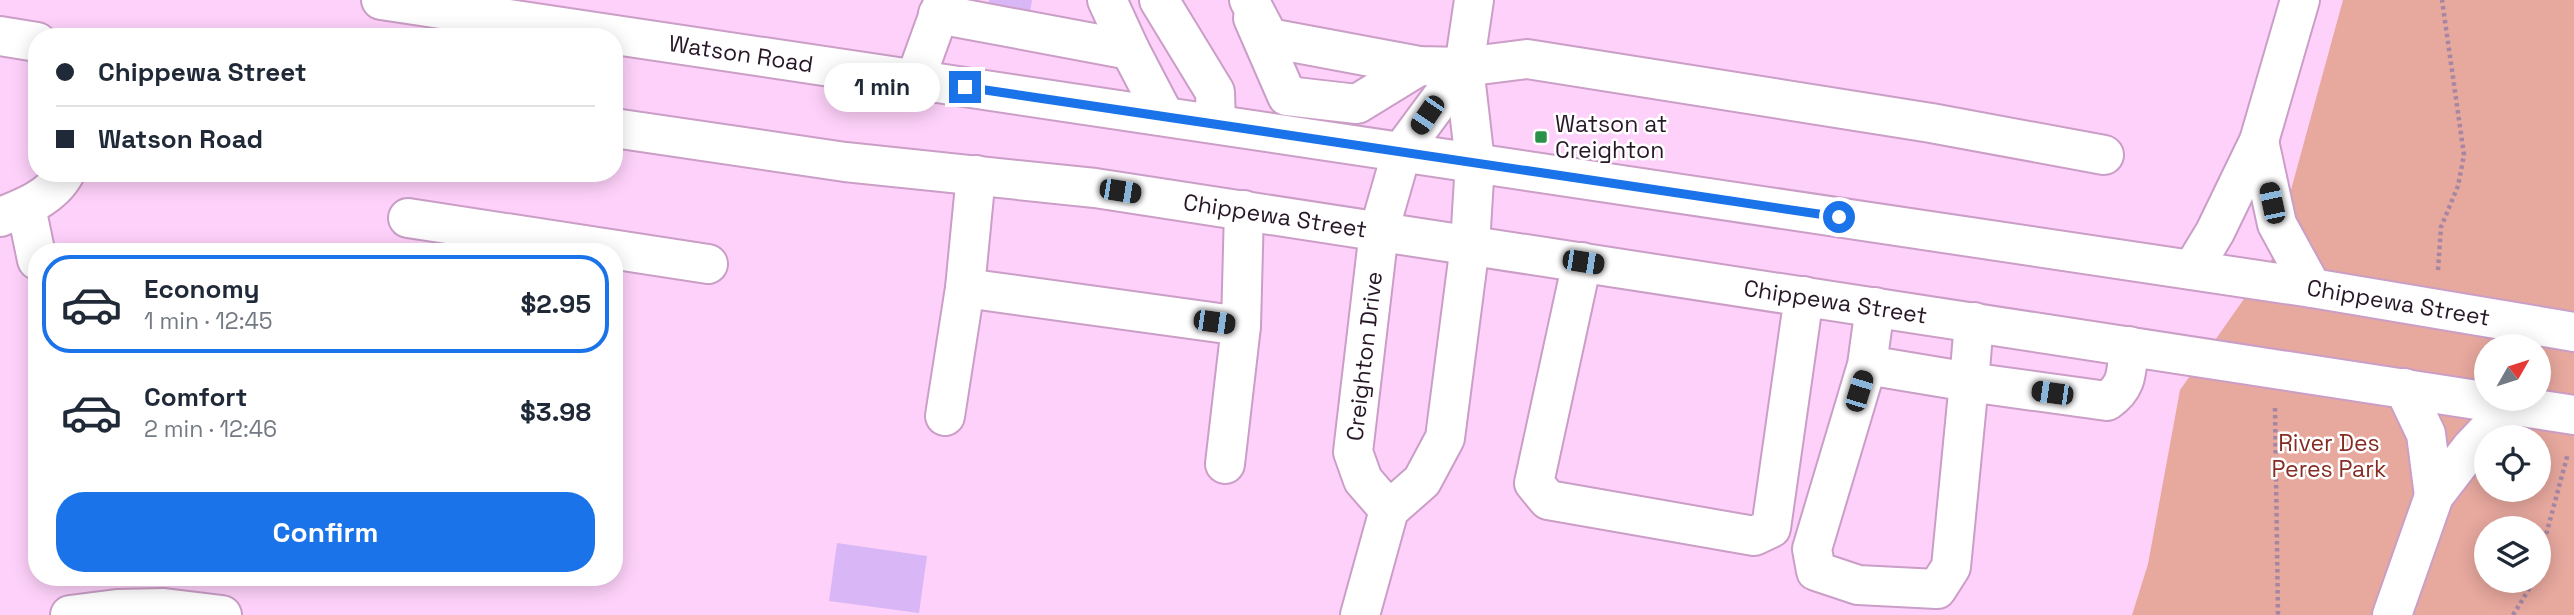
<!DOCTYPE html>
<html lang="en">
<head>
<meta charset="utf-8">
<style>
	:root { --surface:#fff; --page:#f2f2f3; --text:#1f2937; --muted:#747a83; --line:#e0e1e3; --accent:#1a73e8 }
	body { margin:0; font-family:"Space Grotesk",sans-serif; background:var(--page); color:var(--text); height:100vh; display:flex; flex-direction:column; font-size:26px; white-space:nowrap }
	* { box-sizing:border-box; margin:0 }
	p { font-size:23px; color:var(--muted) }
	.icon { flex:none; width:38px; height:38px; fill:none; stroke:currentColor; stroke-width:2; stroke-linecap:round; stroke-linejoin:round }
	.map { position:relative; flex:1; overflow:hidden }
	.details { position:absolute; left:28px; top:243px; width:595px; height:343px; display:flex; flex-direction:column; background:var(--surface); border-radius:28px; box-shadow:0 4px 18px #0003 }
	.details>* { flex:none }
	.guide { position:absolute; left:28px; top:28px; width:595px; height:154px; border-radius:28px; box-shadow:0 4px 18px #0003; display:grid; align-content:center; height:154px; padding:0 28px; background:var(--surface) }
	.needle { width:46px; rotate:51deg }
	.fabs { position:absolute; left:2474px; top:334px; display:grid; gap:14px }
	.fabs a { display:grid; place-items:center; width:77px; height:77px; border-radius:50%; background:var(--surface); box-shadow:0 4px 18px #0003; font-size:35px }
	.end { position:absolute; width:32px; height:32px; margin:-16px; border:9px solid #1a73e8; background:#fff; box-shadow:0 0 0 4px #fff }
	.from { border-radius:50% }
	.bubble { position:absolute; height:49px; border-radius:24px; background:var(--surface); box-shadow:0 4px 18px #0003; font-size:23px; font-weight:700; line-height:49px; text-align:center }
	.car { position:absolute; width:21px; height:42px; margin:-21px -10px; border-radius:9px; box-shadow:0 0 5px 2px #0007; background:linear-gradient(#222 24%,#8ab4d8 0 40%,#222 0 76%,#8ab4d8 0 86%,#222 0) }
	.guide b { display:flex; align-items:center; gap:24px; height:66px; font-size:26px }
	.guide b+b { border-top:2px solid var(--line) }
	.guide i { width:18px; height:18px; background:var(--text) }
	ul { padding:12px 0 0; list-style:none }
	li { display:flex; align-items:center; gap:21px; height:98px; margin:0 14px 10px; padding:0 14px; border:4px solid transparent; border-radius:28px }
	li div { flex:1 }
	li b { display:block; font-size:26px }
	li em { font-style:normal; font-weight:700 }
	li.on { border-color:var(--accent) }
	li>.icon { width:63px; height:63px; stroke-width:1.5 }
	.cta { display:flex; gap:14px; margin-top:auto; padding:14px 28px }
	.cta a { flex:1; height:80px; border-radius:28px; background:var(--accent); color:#fff; font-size:28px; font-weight:700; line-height:80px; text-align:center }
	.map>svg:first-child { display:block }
	.green { fill:#e7a89e; fill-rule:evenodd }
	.building { fill:#d9b7f6 }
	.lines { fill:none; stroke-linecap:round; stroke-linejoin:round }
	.minor-casing { stroke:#ca9ec6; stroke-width:42 }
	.major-casing { stroke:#ca9ec6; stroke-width:42 }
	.path { stroke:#a786a4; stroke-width:4.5; stroke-dasharray:3.5 3.5; stroke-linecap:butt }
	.minor { stroke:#fff; stroke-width:38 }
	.major { stroke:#fff; stroke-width:38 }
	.route { stroke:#1a73e8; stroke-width:9 }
	.poi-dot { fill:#299148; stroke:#fff; stroke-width:2.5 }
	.labels { text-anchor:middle; stroke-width:5; stroke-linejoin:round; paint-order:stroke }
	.street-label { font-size:23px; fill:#281827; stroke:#fff }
	.poi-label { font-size:23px; fill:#281827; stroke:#fff; text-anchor:start }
	.park-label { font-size:23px; fill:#852c23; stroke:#fff }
</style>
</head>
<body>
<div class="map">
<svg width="2574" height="615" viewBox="0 0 2574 615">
	<rect width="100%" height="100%" fill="#fed1fa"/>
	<path class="green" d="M 2343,0 L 2574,0 L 2574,615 L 2132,615 L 2148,564 L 2180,390 L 2272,259 ZM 2487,346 L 2539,346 L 2539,399 L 2487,399 ZM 2487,438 L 2539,438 L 2539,490 L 2487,490 ZM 2487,528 L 2539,528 L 2539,581 L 2487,581 Z"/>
	<path class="building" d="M 989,0 L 1032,0 L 1029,19 L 987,12 Z
		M 837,543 L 927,556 L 919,613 L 829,601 Z"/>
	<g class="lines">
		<g class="minor-casing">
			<g id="minor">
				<path d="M 1107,0 L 1130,50 L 1164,115"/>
				<path d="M 1159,0 L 1215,92 L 1216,123"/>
				<path d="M 1249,0 L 1269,38 L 1419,66 L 1464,67 L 1527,59 L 1931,123 L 2104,155"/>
				<path d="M 938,14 L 1130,50"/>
				<path d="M 1253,18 L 1287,96 L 1357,104 L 1419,66"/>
				<path d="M 915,80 L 944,0"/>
				<path d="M 26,207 L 37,260"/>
				<path d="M 0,217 C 24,208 52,197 65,173"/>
				<path d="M 408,218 L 708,264"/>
				<path d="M 1582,262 L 1534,483 L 1548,500 L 1754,536 L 1771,528 L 1804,296"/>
				<path d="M 965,288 L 1241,326"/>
				<path d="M 1974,322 L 1969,382 L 2107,401 C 2129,386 2126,370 2129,346"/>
				<path d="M 1867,365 L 1969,382 L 1951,567 L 1937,589 L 1858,585 L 1816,571 L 1812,549 L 1867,365 L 1875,307"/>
				<path d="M 945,416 L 965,288 L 976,175"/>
				<path d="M 1225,464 L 1241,326 L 1244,210"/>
				<path id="s1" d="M 1389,510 L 1363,480 L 1353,452 L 1379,231 L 1402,151 L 1464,67"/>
				<path d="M 70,615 L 117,609 L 164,608 L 222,615"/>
				<path d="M 1360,615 L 1389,510 L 1422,481 L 1445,438 L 1470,245 L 1475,162 L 1464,67 L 1474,0"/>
			</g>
		</g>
		<g class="major-casing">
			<g id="major">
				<path id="s2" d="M 381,0 L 2312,288 L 2574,332"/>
				<path d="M 0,36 L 37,42"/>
				<path id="s3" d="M 614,128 L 845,162 L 1095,188 L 2574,415"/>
				<path d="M 2259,141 L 2277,224 L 2312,288"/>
				<path d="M 2192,270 L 2215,232 L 2259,141 L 2300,0"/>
				<path d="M 2404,388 L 2426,434 L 2434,496"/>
				<path d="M 2392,615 L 2434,496 L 2471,448 L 2512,405"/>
			</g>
		</g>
		<path class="path" d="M 2438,270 L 2441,227 L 2458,186 L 2464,155 L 2442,0
			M 2275,408 L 2278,615
			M 2539,561 L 2568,453
			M 2513,615 L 2534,581"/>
		<use href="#minor" class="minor"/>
		<use href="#major" class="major"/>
	</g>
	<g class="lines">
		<path class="route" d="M 965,87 L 1839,217"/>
	</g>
	<rect class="poi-dot" x="1534" y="130" width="14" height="14" rx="3.5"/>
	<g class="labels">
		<g class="street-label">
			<text dy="8" stroke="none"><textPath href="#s2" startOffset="364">Watson Road</textPath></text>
			<text dy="8" stroke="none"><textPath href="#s3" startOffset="667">Chippewa Street</textPath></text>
			<text dy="8" stroke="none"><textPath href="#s3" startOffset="1234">Chippewa Street</textPath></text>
			<text dy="8" stroke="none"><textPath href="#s2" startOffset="2040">Chippewa Street</textPath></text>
			<text dy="8" stroke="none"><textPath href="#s1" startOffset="166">Creighton Drive</textPath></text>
		</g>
		<g class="poi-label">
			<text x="1555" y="132">Watson at<tspan x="1555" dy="26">Creighton</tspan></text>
		</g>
		<g class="park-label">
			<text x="2329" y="451">River Des<tspan x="2329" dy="26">Peres Park</tspan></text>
		</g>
	</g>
</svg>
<div class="fabs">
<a><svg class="needle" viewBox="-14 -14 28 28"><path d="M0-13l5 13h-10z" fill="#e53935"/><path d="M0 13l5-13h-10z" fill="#747a83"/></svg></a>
<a><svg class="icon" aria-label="locate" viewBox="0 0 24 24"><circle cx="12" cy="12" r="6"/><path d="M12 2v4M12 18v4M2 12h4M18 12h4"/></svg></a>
<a><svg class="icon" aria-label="layers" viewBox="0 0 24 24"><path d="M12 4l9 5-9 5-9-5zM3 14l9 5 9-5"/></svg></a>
</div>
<i class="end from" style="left:1839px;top:217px"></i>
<i class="end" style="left:965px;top:87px"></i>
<div class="bubble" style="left:824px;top:63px;width:116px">1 min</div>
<i class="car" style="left:1427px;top:115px;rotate:214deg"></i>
<i class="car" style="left:1120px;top:191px;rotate:99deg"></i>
<i class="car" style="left:2272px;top:203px;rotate:348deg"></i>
<i class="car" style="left:1583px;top:262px;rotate:99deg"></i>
<i class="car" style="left:1214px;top:322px;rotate:98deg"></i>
<i class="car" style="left:1859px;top:391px;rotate:17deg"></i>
<i class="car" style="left:2052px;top:393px;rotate:278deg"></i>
<div class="guide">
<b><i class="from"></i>Chippewa Street</b>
<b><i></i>Watson Road</b>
</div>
<section class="details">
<ul>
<li class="on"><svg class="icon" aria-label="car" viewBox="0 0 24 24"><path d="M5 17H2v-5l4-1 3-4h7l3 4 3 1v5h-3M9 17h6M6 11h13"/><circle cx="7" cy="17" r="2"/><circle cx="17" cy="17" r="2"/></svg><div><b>Economy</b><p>1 min · 12:45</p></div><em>$2.95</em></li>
<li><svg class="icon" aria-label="car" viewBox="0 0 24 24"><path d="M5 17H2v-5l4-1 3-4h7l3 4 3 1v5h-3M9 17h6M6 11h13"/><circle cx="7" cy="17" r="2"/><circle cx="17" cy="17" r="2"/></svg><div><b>Comfort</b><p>2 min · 12:46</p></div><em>$3.98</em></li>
</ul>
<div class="cta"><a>Confirm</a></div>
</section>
</div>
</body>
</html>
